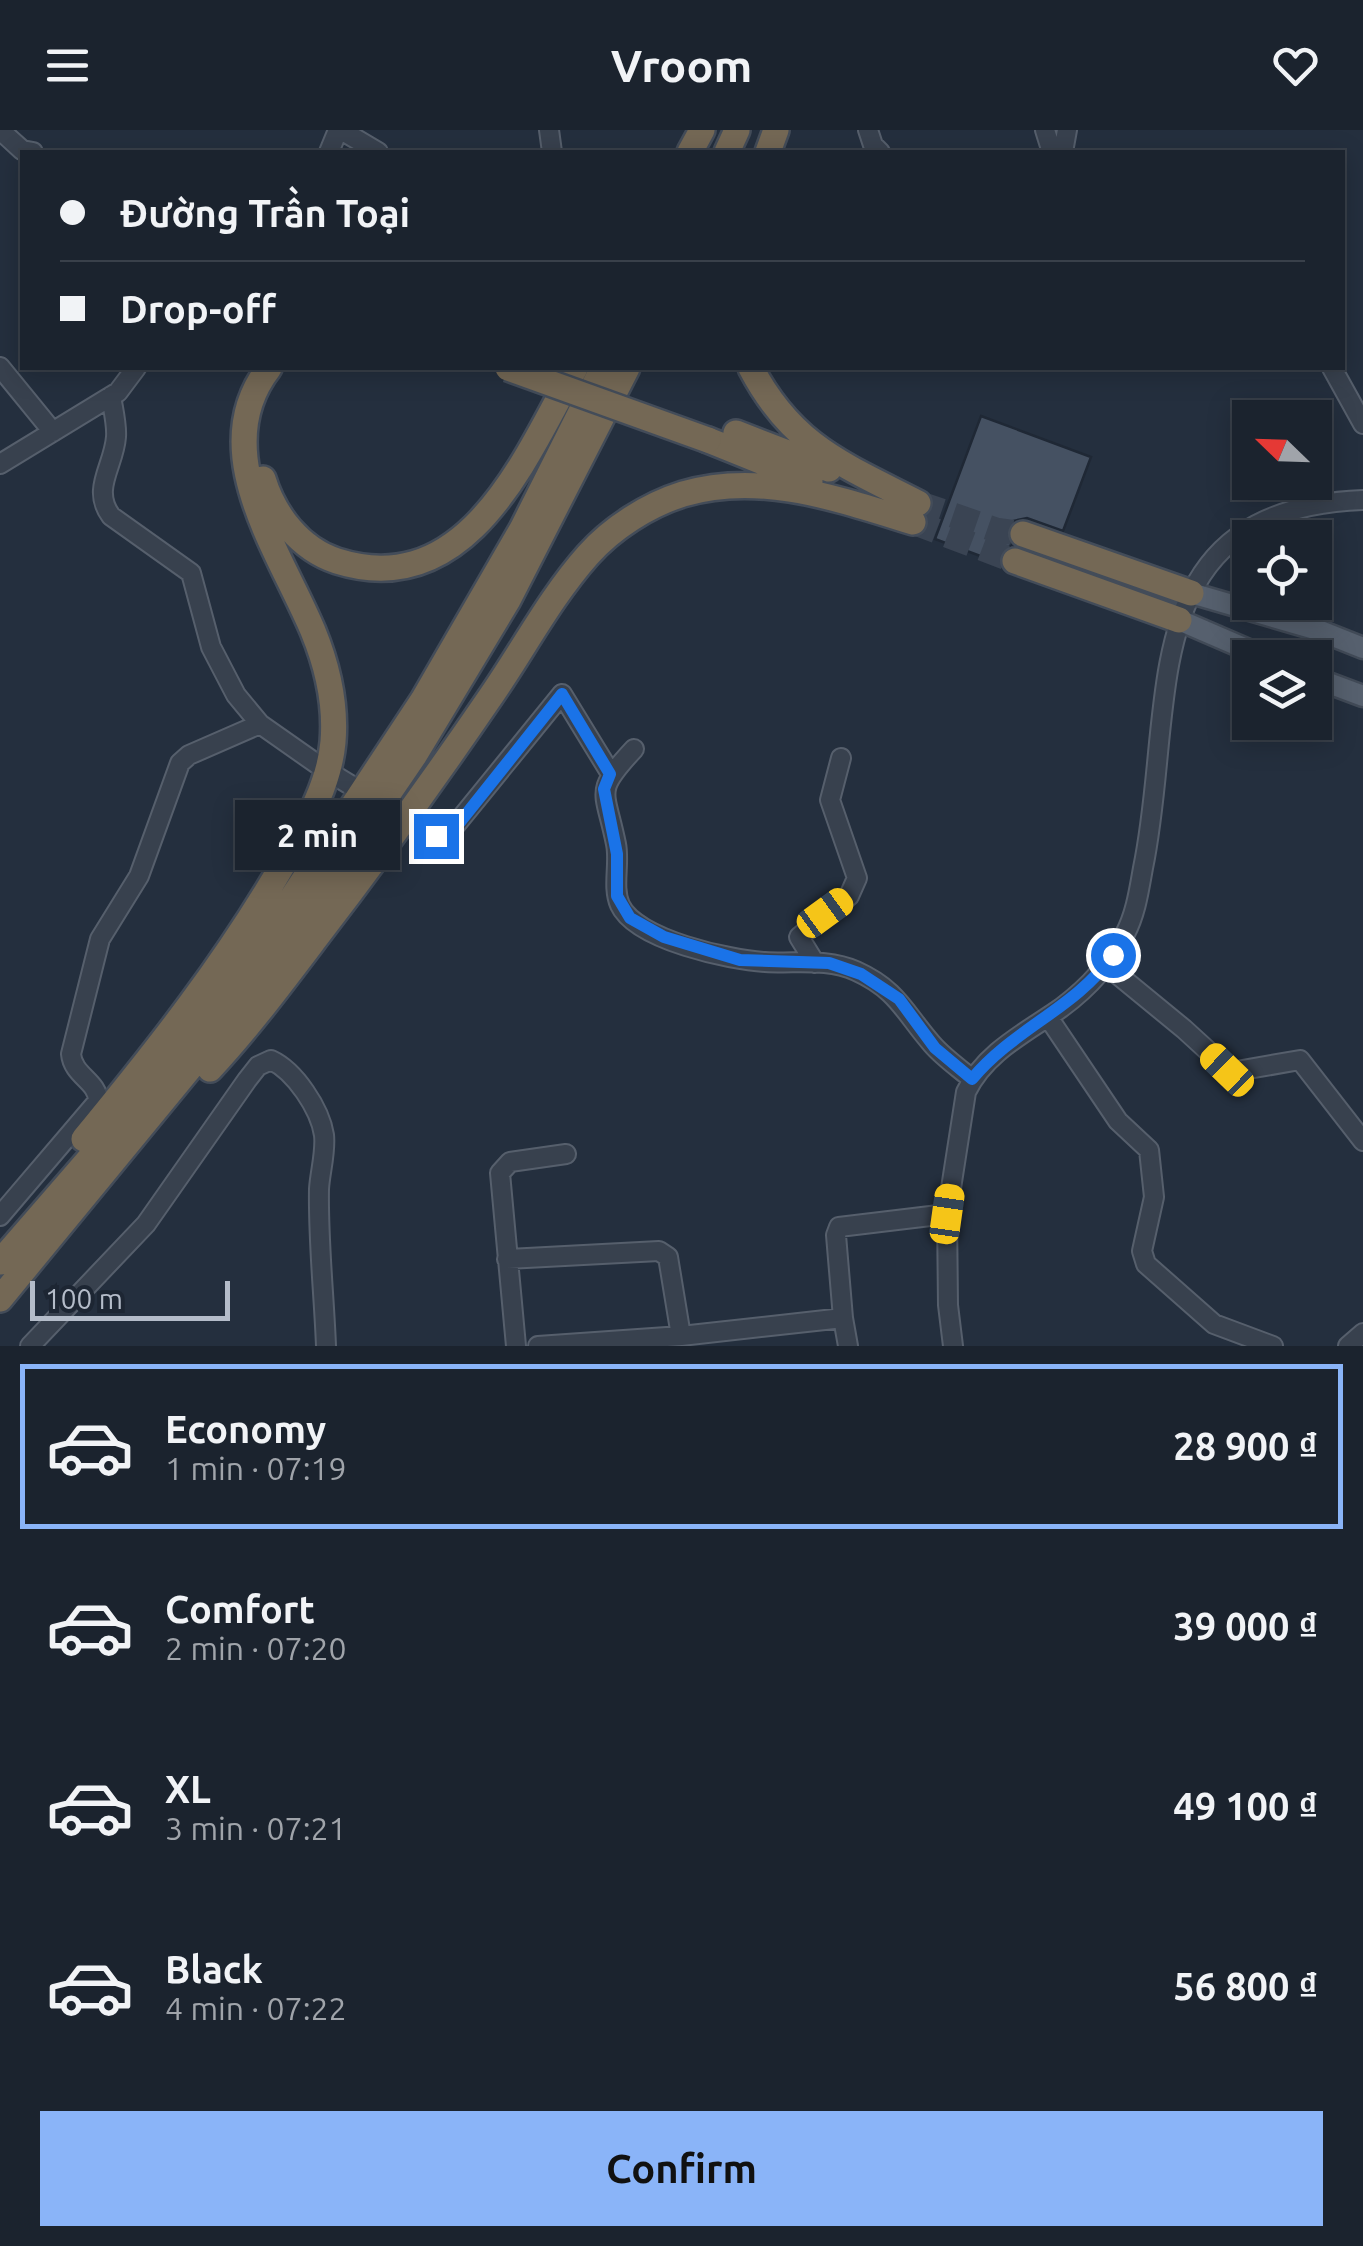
<!DOCTYPE html>
<html lang="en">
<head>
<meta charset="utf-8">
<style>
	:root { --surface:#1b232e; --page:#282f3a; --text:#f1f3f6; --muted:#a0a4aa; --line:#39404a; --accent:#8ab4f8 }
	body { margin:0; font-family:Ubuntu,sans-serif; background:var(--page); color:var(--text); height:100vh; display:flex; flex-direction:column; font-size:38px; white-space:nowrap }
	* { box-sizing:border-box; margin:0 }
	p { font-size:32px; color:var(--muted) }
	.icon { flex:none; width:55px; height:55px; fill:none; stroke:currentColor; stroke-width:2; stroke-linecap:round; stroke-linejoin:round }
	.map { position:relative; height:1216px; overflow:hidden }
	.panel { display:flex; flex-direction:column; background:var(--surface); flex:1 }
	.panel>* { flex:none }
	.guide { position:absolute; left:20px; top:20px; width:1325px; height:220px; border-radius:0px; box-shadow:0 5px 25px #0003,0 0 0 2px var(--line); display:grid; align-content:center; height:220px; padding:0 40px; background:var(--surface) }
	.needle { width:65px; rotate:293deg }
	.controls { position:absolute; left:1232px; top:270px; display:grid; gap:20px }
	.controls a { display:grid; place-items:center; width:100px; height:100px; border-radius:0px; background:var(--surface); box-shadow:0 5px 25px #0003,0 0 0 2px var(--line); font-size:50px }
	.scale { position:absolute; left:30px; bottom:25px; width:200px; box-sizing:border-box; padding-left:10px; border:5px solid #b4bcc9; border-top:0; font-size:28px; line-height:35px; white-space:nowrap; color:#b4bcc9; -webkit-text-stroke:8px #1d2633; paint-order:stroke }
	.end { position:absolute; width:45px; height:45px; margin:-22px; border:12px solid #1a73e8; background:#fff; box-shadow:0 0 0 5px #fff }
	.from { border-radius:50% }
	.bubble { position:absolute; height:70px; border-radius:0px; background:var(--surface); box-shadow:0 5px 25px #0003,0 0 0 2px var(--line); font-size:32px; font-weight:600; line-height:70px; text-align:center }
	.car { position:absolute; width:30px; height:60px; margin:-30px -15px; border-radius:12px; box-shadow:0 0 8px 2px #0007; background:linear-gradient(#f5c518 24%,#345 0 40%,#f5c518 0 76%,#345 0 86%,#f5c518 0) }
	.guide b { display:flex; align-items:center; gap:35px; height:95px; font-size:38px }
	.guide b+b { border-top:2px solid var(--line) }
	.guide i { width:25px; height:25px; background:var(--text) }
	ul { padding:18px 0 0; list-style:none }
	li { display:flex; align-items:center; gap:30px; height:165px; margin:0 20px 15px; padding:0 20px; border:5px solid transparent; border-radius:0px }
	li div { flex:1 }
	li b { display:block; font-size:38px }
	li em { font-style:normal; font-weight:600 }
	li.selected { border-color:var(--accent) }
	li>.icon { width:90px; height:90px; stroke-width:1.5 }
	.action { display:flex; gap:20px; margin-top:auto; padding:20px 40px }
	.action a { flex:1; height:115px; border-radius:0px; background:var(--accent); color:#111; font-size:40px; font-weight:600; line-height:115px; text-align:center }
	header { display:flex; justify-content:space-between; align-items:center; height:130px; padding:0 40px; background:var(--surface); font-size:45px; font-weight:600 }
	.map>svg:first-child { display:block }
	.building { fill:#455162; stroke:#1f2835; stroke-width:2.5 }
	.lines { fill:none; stroke-linecap:round; stroke-linejoin:round }
	.highway-tunnel { stroke:#3a4453; stroke-width:25; stroke-dasharray:25 12; stroke-linecap:butt }
	.minor-casing { stroke:#565f6c; stroke-width:22 }
	.major-casing { stroke:#414a57; stroke-width:25 }
	.highway-casing { stroke:#434c59; stroke-width:30 }
	.minor { stroke:#38414e; stroke-width:18 }
	.major { stroke:#56606e; stroke-width:20 }
	.highway { stroke:#746855; stroke-width:25 }
	.highway-bridge-casing { stroke:#434c59; stroke-width:30; stroke-linecap:butt }
	.highway-bridge { stroke:#746855; stroke-width:25 }
	.route { stroke:#1a73e8; stroke-width:12 }
</style>
</head>
<body>
<header><svg class="icon" aria-label="menu" viewBox="0 0 24 24"><path d="M4 6h16M4 12h16M4 18h16"/></svg>Vroom<svg class="icon" aria-label="heart" viewBox="0 0 24 24"><path d="M12 20l-8-8c-3-5 5-10 8-4 3-6 11-1 8 4z"/></svg></header>
<div class="map">
<svg width="1363" height="1216" viewBox="0 0 1363 1216">
	<rect width="100%" height="100%" fill="#242f3e"/>
	<path class="building" d="M 981,286 L 1091,327 L 1063,401 L 1027,388 L 1013,391 L 1007,406 L 1011,415 L 1000,425 L 999,433 L 935,409 Z"/>
	<g class="lines">
		<path class="highway-tunnel" d="M 918,373 L 996,400 L 1023,404
			M 913,392 L 1015,431"/>
		<g class="minor-casing">
			<path id="minor" d="M 0,0 L 22,20 L 33,22
				M 341,0 L 378,22
				M 549,0 L 552,22
				M 868,0 L 873,15 L 880,22
				M 1045,0 L 1050,16 L 1063,22
				M 329,22 L 338,0
				M 1063,22 L 1067,0
				M 0,237 L 53,302
				M 1332,238 L 1363,294
				M 111,266 C 113,279 117,294 116,307 C 114,336 91,359 111,386 L 191,443 L 211,517 L 236,565 L 260,594 L 317,634
				M 0,334 L 118,262 L 136,238
				M 634,619 C 593,663 605,659 616,714 C 620,733 612,757 620,775 C 636,810 730,830 765,832 C 796,834 827,828 856,841 C 898,860 904,882 932,914 C 943,927 959,938 972,949
				M 334,645 L 352,656
				M 414,696 L 436,705 L 449,703 L 562,564 L 611,644
				M 815,833 L 799,807 L 849,766 L 857,748 L 830,670 L 841,628
				M 1106,835 L 1184,899 L 1231,942 L 1300,930 L 1363,1011
				M 1048,887 L 1118,991 L 1149,1020 L 1154,1067 L 1142,1121 L 1146,1134 L 1214,1194 L 1273,1216
				M 0,1086 L 98,971 C 98,951 73,946 71,924 L 100,809 L 139,746 L 180,633 L 189,625 L 260,594
				M 507,1129 L 659,1121 L 668,1127 L 681,1206 L 843,1188 L 848,1216
				M 843,1188 L 836,1105 L 839,1097 L 947,1084
				M 30,1216 L 146,1094 L 247,950 L 258,936 L 271,930 C 295,941 320,979 324,1005 C 326,1022 320,1042 319,1059 C 318,1111 324,1164 326,1216
				M 516,1216 L 500,1043 L 510,1032 L 566,1024
				M 538,1216 L 681,1206
				M 953,1216 L 948,1175 L 947,1084 L 966,962 C 985,922 1027,902 1061,878 C 1088,858 1111,833 1125,804 C 1136,783 1139,760 1143,738 C 1177,575 1130,379 1363,370
				M 1348,1216 L 1363,1203"/>
		</g>
		<g class="major-casing">
			<path id="major" d="M 1191,463 L 1318,500 L 1363,518
				M 1179,490 L 1267,528
				M 1315,548 L 1363,566"/>
		</g>
		<g class="highway-casing">
			<path id="highway" d="M 690,22 L 702,0
				M 727,22 L 737,0
				M 768,22 L 776,0
				M 751,238 C 792,316 842,334 918,373
				M 736,303 L 829,339
				M 708,310 L 810,351
				M 263,349 C 274,385 300,419 337,431 C 467,472 525,329 575,238
				M 1023,404 L 1191,463
				M 1015,431 L 1179,490
				M 210,939 C 248,898 281,854 315,809 C 375,731 433,651 489,569 C 522,522 549,469 588,425 C 612,398 648,375 683,364 C 761,341 838,369 913,392
				M 84,1009 C 158,919 226,833 285,731 C 306,694 329,656 333,612 C 336,575 327,535 313,501 C 280,422 205,320 269,238
				M 0,1132 L 156,952 L 241,845 L 423,570 L 522,399 L 603,238
				M 0,1169 L 258,855 L 414,626 L 508,470 L 627,238"/>
		</g>
		<use href="#minor" class="minor"/>
		<use href="#major" class="major"/>
		<use href="#highway" class="highway"/>
		<g class="highway-bridge-casing">
			<path id="highway-bridge" d="M 508,238 L 708,310"/>
		</g>
		<use href="#highway-bridge" class="highway-bridge"/>
	</g>
	<g class="lines">
		<path class="route" d="M 436,706 L 450,703 L 460,692 L 562,564 L 610,644 L 604,659 L 617,724 L 617,766 L 630,788 L 664,807 L 740,830 L 829,833 L 861,844 L 899,869 L 935,918 L 972,949 C 1013,899 1076,878 1113,825"/>
	</g>
</svg>
<div class="controls">
<a><svg class="needle" viewBox="-14 -14 28 28"><path d="M0-13l5 13h-10z" fill="#e53935"/><path d="M0 13l5-13h-10z" fill="#a0a4aa"/></svg></a>
<a><svg class="icon" aria-label="locate" viewBox="0 0 24 24"><circle cx="12" cy="12" r="6"/><path d="M12 2v4M12 18v4M2 12h4M18 12h4"/></svg></a>
<a><svg class="icon" aria-label="layers" viewBox="0 0 24 24"><path d="M12 4l9 5-9 5-9-5zM3 14l9 5 9-5"/></svg></a>
</div>
<div class="scale">100 m</div>
<i class="end from" style="left:1113px;top:825px"></i>
<i class="end" style="left:436px;top:706px"></i>
<div class="bubble" style="left:235px;top:670px;width:165px">2 min</div>
<i class="car" style="left:825px;top:783px;rotate:54deg"></i>
<i class="car" style="left:1227px;top:940px;rotate:314deg"></i>
<i class="car" style="left:947px;top:1084px;rotate:8deg"></i>
<div class="guide">
<b><i class="from"></i>Đường Trần Toại</b>
<b><i></i>Drop-off</b>
</div>
</div>
<section class="panel">
<ul>
<li class="selected"><svg class="icon" aria-label="car" viewBox="0 0 24 24"><path d="M5 17H2v-5l4-1 3-4h7l3 4 3 1v5h-3M9 17h6M6 11h13"/><circle cx="7" cy="17" r="2"/><circle cx="17" cy="17" r="2"/></svg><div><b>Economy</b><p>1 min · 07:19</p></div><em>28 900 ₫</em></li>
<li><svg class="icon" aria-label="car" viewBox="0 0 24 24"><path d="M5 17H2v-5l4-1 3-4h7l3 4 3 1v5h-3M9 17h6M6 11h13"/><circle cx="7" cy="17" r="2"/><circle cx="17" cy="17" r="2"/></svg><div><b>Comfort</b><p>2 min · 07:20</p></div><em>39 000 ₫</em></li>
<li><svg class="icon" aria-label="car" viewBox="0 0 24 24"><path d="M5 17H2v-5l4-1 3-4h7l3 4 3 1v5h-3M9 17h6M6 11h13"/><circle cx="7" cy="17" r="2"/><circle cx="17" cy="17" r="2"/></svg><div><b>XL</b><p>3 min · 07:21</p></div><em>49 100 ₫</em></li>
<li><svg class="icon" aria-label="car" viewBox="0 0 24 24"><path d="M5 17H2v-5l4-1 3-4h7l3 4 3 1v5h-3M9 17h6M6 11h13"/><circle cx="7" cy="17" r="2"/><circle cx="17" cy="17" r="2"/></svg><div><b>Black</b><p>4 min · 07:22</p></div><em>56 800 ₫</em></li>
</ul>
<div class="action"><a>Confirm</a></div>
</section>
</body>
</html>
